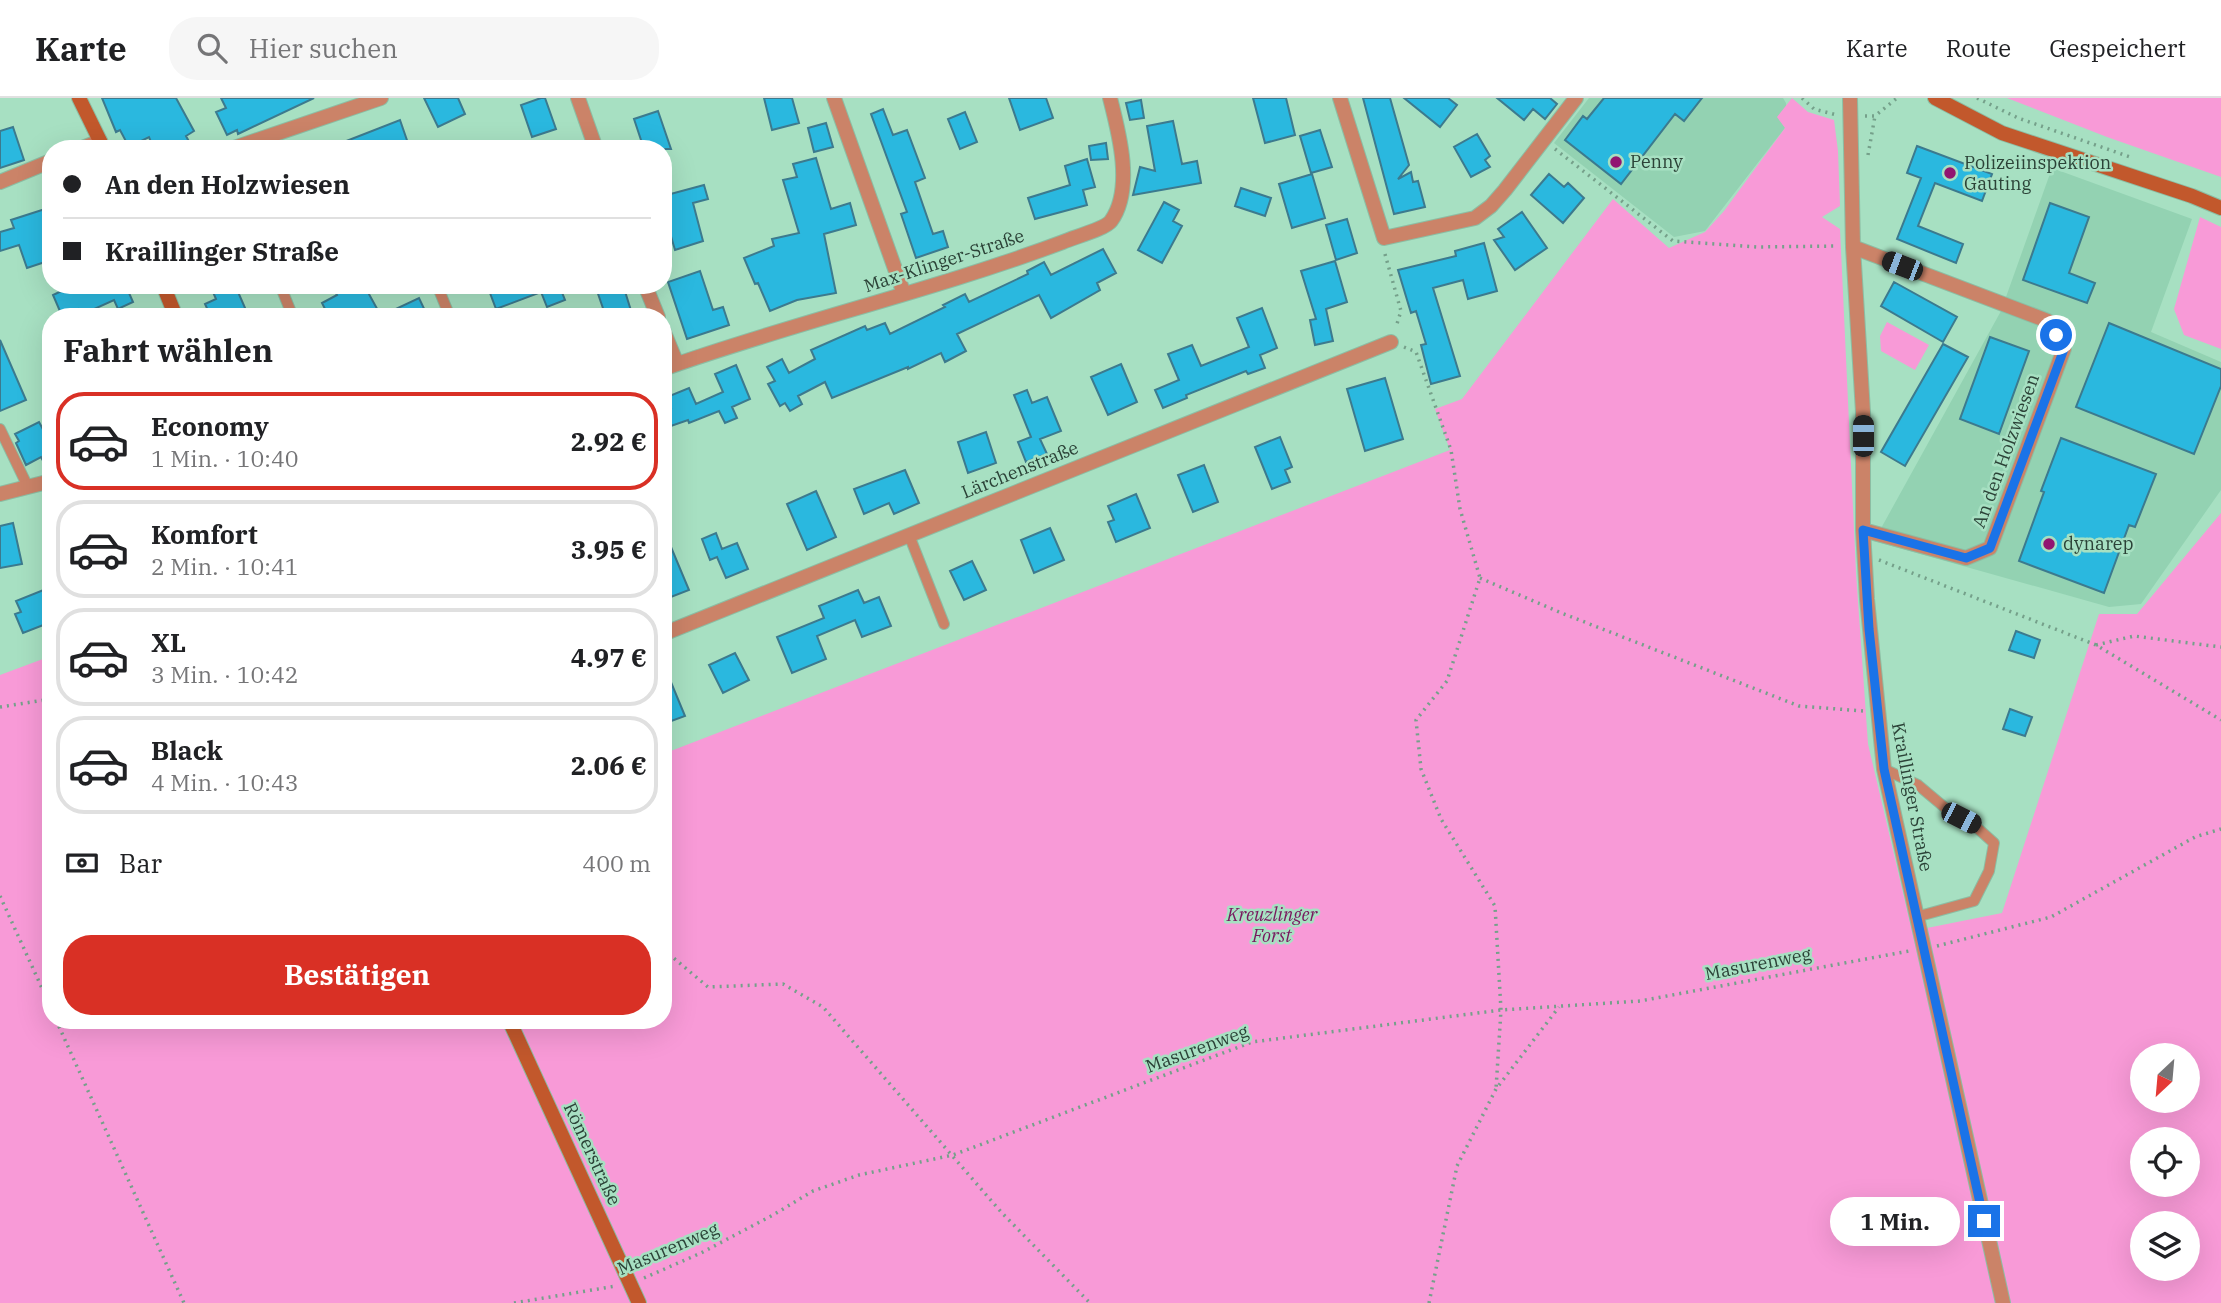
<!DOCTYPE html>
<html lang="de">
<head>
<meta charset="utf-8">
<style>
	:root { --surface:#fff; --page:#f6f6f6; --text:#202124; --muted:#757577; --line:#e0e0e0; --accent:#d93025 }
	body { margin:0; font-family:"IBM Plex Serif",serif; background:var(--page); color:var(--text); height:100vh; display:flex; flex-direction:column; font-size:26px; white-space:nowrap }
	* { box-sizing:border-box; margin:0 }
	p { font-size:23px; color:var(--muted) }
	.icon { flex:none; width:38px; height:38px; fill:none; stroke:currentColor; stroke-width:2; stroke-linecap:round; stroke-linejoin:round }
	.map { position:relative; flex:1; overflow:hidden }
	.drawer { position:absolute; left:42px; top:210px; width:630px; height:721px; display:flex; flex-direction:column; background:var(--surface); border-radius:28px; box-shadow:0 7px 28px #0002 }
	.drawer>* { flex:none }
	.hud { position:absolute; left:42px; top:42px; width:630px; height:154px; border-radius:28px; box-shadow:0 7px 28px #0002; display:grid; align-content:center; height:154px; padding:0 21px; background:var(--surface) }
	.needle { width:46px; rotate:206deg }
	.tools { position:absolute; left:2130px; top:945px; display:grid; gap:14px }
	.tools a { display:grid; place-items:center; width:70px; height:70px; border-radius:50%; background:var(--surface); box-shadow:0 7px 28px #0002; font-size:35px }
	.end { position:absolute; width:32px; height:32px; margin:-16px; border:9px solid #1a73e8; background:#fff; box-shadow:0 0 0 4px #fff }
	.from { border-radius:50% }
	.bubble { position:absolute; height:49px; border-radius:24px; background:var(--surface); box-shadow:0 7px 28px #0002; font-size:23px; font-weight:800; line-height:49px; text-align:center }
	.car { position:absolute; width:21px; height:42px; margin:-21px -10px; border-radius:9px; box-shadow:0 0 5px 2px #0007; background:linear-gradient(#222 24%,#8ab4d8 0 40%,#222 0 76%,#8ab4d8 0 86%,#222 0) }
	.hud b { display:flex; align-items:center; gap:24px; height:66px; font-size:26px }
	.hud b+b { border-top:2px solid var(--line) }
	.hud i { width:18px; height:18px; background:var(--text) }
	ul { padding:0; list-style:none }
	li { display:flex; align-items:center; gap:21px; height:98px; margin:0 14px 10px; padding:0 7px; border:4px solid var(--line); border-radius:28px }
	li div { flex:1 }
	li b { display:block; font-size:26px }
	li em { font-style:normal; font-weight:800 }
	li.on { border-color:var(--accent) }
	li>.icon { width:63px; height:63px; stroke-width:1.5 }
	h2 { padding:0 21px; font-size:32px; line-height:84px }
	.pay { display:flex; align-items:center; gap:18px; height:77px; padding:0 21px; font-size:26px }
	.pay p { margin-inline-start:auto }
	.primary-button { display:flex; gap:14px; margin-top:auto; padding:14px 21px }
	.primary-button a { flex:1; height:80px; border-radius:28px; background:var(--accent); color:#fff; font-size:28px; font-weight:800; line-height:80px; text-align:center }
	header { display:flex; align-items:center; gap:42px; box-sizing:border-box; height:98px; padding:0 35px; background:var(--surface); border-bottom:2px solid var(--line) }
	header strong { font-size:33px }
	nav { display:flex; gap:38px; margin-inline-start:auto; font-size:24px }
	.search { width:490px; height:63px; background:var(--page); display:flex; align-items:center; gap:18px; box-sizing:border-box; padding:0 24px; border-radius:28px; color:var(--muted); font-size:26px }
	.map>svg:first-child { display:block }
	.built { fill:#93d2b2 }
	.green { fill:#f89ad7; fill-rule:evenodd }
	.building { fill:#2ab8df; stroke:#3c7a8e; stroke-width:2 }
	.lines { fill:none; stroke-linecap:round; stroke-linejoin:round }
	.lane-casing { stroke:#8cbda3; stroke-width:12 }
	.street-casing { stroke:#8cbda3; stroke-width:16 }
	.secondary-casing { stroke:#8cbda3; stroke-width:16 }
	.path { stroke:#75a08a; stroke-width:3.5; stroke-dasharray:2 5; stroke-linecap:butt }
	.lane { stroke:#cb8368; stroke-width:10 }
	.street { stroke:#cb8368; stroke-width:14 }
	.secondary { stroke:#c2582c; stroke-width:14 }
	.route { stroke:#1a73e8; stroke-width:9 }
	.poi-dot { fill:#911571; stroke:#a7e0c2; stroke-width:2.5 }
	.labels { text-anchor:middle; stroke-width:5; stroke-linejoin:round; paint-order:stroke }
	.poi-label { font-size:18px; fill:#2b4237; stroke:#a7e0c2; text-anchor:start }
	.street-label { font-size:18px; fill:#2b4237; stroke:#a7e0c2 }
	.park-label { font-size:18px; font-style:italic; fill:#78185e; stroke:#a7e0c2 }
</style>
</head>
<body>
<header>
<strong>Karte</strong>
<div class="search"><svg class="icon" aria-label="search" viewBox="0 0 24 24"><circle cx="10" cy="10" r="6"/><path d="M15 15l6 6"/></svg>Hier suchen</div>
<nav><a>Karte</a><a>Route</a><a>Gespeichert</a></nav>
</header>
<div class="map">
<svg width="2221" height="1205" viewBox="0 0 2221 1205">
	<rect width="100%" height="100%" fill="#a7e0c2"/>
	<path class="built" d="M 1589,0 L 1783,0 L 1786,5 L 1788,26 L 1705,133 L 1674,139 L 1554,45 Z
		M 2052,70 L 2192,121 L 2151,234 L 2221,264 L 2221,392 L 2141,506 L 2109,509 L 1874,443 L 2001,213 Z"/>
	<path class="green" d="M 1792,0 L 1808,14 L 1834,22 L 1838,53 L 1840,108 L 1822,119 L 1840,131 L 1856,475 L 1868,646 L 1912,833 L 2002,815 L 2099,516 L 2137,516 L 2221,415 L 2221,1205 L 0,1205 L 0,577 L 51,558 L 51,922 L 663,922 L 663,656 L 1450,352 L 1435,311 L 1462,301 L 1613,101 L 1669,150 L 1705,134 L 1724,113 L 1785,30 L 1777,19 ZM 2142,957 L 2188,957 L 2188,1003 L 2142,1003 ZM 2142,1041 L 2188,1041 L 2188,1087 L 2142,1087 ZM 2142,1125 L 2188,1125 L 2188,1171 L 2142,1171 Z
		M 2007,0 L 2221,0 L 2221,79 L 2107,39 Z
		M 2200,119 L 2221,129 L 2221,251 L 2184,237 L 2174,211 Z
		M 1887,224 L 1929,247 L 1915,272 L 1881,253 L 1880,238 Z"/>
	<path class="building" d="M 102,0 L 176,0 L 194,33 L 186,38 L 193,51 L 154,51 L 149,39 L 129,49 L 120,32 L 116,34 Z
		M 221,0 L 314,0 L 238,36 L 237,32 L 227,37 L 216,14 L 226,10 Z
		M 424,0 L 458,0 L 465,16 L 438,29 Z
		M 541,0 L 545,0 L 556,31 L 532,39 L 521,7 Z
		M 764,0 L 792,0 L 799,25 L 772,32 Z
		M 1009,0 L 1046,0 L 1053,20 L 1020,32 Z
		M 1253,0 L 1286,0 L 1295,37 L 1265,45 Z
		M 1363,0 L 1390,0 L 1409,67 L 1398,81 L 1411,74 L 1413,84 L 1418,83 L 1425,109 L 1394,116 Z
		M 1404,0 L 1448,0 L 1457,7 L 1440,29 Z
		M 1497,0 L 1550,0 L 1557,6 L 1545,21 L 1533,11 L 1524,22 Z
		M 1604,0 L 1702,0 L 1684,23 L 1675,16 L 1621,86 L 1565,42 L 1583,18 L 1587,21 Z
		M 1141,2 L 1144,20 L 1130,22 L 1126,5 Z
		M 883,11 L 893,37 L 907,32 L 925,80 L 915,84 L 933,136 L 943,133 L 948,149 L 916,160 L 901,116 L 907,114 L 871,16 Z
		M 658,13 L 671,51 L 644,51 L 634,21 Z
		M 965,14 L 977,44 L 960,51 L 948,21 Z
		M 400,22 L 410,51 L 331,51 L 331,49 Z
		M 1173,23 L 1182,66 L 1197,63 L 1201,85 L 1133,97 L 1140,69 L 1155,73 L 1147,28 Z
		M 826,25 L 833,49 L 814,54 L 808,30 Z
		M 13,29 L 24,62 L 0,70 L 0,33 Z
		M 1320,32 L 1332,69 L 1311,75 L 1300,38 Z
		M 1477,36 L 1490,58 L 1485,62 L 1490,69 L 1471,79 L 1454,49 Z
		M 1106,45 L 1108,61 L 1091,62 L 1089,48 Z
		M 1917,48 L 1992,76 L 1982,103 L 1935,85 L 1918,128 L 1963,146 L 1956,165 L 1897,141 L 1921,80 L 1907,75 Z
		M 816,60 L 831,111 L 850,105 L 856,127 L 824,136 L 836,195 L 797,202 L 770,213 L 758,185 L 755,186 L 744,160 L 774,148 L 772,141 L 799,135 L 783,82 L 797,79 L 793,66 Z
		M 1087,61 L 1095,89 L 1083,92 L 1087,107 L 1035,121 L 1028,100 L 1070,87 L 1065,68 Z
		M 1312,76 L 1325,120 L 1292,130 L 1279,86 Z
		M 1549,76 L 1564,89 L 1568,85 L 1584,100 L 1563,125 L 1531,97 Z
		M 704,87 L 708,101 L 693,105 L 703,143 L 675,152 L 663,111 L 663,98 Z
		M 1241,90 L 1271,100 L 1265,118 L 1235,108 Z
		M 1164,104 L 1179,112 L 1173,123 L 1182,128 L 1162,165 L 1138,152 Z
		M 2050,105 L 2089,119 L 2069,175 L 2095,185 L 2087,205 L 2023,182 Z
		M 45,111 L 51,129 L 51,162 L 27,170 L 19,147 L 0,153 L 0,134 L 14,130 L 11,122 Z
		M 1522,114 L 1547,150 L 1515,172 L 1494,142 L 1504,139 L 1498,131 Z
		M 1347,121 L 1357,155 L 1336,162 L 1326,127 Z
		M 1484,145 L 1497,193 L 1468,201 L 1463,182 L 1433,190 L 1460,278 L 1431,286 L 1421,247 L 1426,246 L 1416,213 L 1411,215 L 1398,172 L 1456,158 L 1455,153 Z
		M 1103,151 L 1116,175 L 1097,185 L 1100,192 L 1051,220 L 1039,197 L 957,236 L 966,253 L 945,264 L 941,255 L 908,271 L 908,269 L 832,300 L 825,284 L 798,298 L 802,306 L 790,313 L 785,305 L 780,308 L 768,286 L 775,283 L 767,269 L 782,261 L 789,275 L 815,261 L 811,252 L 865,228 L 867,232 L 885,225 L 890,236 L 945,209 L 943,207 L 965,196 L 969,204 L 1028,176 L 1027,173 L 1044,164 L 1051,177 Z
		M 1335,163 L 1347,204 L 1326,211 L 1333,243 L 1315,247 L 1310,222 L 1316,221 L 1301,173 Z
		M 700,173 L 713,212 L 723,209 L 729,227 L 687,241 L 668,184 Z
		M 1894,184 L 1957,219 L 1943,244 L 1881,208 Z
		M 74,187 L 145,187 L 129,195 L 133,204 L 118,211 L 114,202 L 81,217 L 78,211 L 62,218 L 53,197 Z
		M 210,187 L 235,187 L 249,219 L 211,219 L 205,206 L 216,201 Z
		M 332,187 L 364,187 L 381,218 L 419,200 L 428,219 L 329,219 L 322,205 L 337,197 Z
		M 487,187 L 559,187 L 565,202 L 547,209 L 541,194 L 496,211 Z
		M 595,187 L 623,187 L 633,219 L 606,219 Z
		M 1262,210 L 1277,250 L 1260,257 L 1265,270 L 1248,276 L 1246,273 L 1186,297 L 1187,300 L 1163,310 L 1155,292 L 1179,282 L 1168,256 L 1192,247 L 1201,268 L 1249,249 L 1237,220 Z
		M 2109,225 L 2221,271 L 2221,288 L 2194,356 L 2076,309 Z
		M 1990,239 L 2029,253 L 1999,336 L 1960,321 Z
		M 0,242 L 26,302 L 0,313 Z
		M 1943,246 L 1968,259 L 1905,368 L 1881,354 Z
		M 1121,266 L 1137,304 L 1108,317 L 1091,279 Z
		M 736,267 L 750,301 L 732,309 L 737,320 L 725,325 L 719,313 L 689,325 L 688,322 L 668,329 L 663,317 L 663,314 L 671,310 L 667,299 L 689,290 L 696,306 L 723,294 L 715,276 Z
		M 1385,280 L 1403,341 L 1365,353 L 1347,291 Z
		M 1027,292 L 1032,305 L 1047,299 L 1061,333 L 1040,341 L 1047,356 L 1026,364 L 1018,344 L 1031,339 L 1014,297 Z
		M 39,324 L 51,346 L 51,374 L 49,374 L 41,359 L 26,367 L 16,345 L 19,343 L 15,336 Z
		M 986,334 L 996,365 L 968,375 L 958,344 Z
		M 1280,339 L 1292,369 L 1285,372 L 1290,384 L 1272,391 L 1255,349 Z
		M 2061,340 L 2156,376 L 2135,429 L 2129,427 L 2104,495 L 2019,463 L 2044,394 L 2041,393 Z
		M 1204,367 L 1218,404 L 1193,414 L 1178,377 Z
		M 905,372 L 919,405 L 894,416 L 889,405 L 864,416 L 854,391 Z
		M 816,393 L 836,439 L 807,452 L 787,406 Z
		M 1136,396 L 1150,430 L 1116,444 L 1108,424 L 1114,422 L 1108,408 Z
		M 13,425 L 22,466 L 0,470 L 0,428 Z
		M 663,430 L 689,492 L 663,502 Z
		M 1050,430 L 1064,462 L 1034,475 L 1021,442 Z
		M 716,435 L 722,451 L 737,445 L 748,471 L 726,480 L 717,459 L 710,462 L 702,441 Z
		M 972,463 L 986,492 L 964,502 L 950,473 Z
		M 51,489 L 51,524 L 23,535 L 15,516 L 21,514 L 16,503 Z
		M 858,492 L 864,505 L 879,499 L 891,528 L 862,539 L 855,522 L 817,538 L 826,561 L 792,575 L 777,539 L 824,520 L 819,508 Z
		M 2016,533 L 2040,542 L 2034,560 L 2009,552 Z
		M 735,555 L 749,582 L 723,595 L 709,567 Z
		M 663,565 L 685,618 L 663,626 Z
		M 2010,611 L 2032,619 L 2025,638 L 2003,631 Z"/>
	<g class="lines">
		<g class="lane-casing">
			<path id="lane" d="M 280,187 L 293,219
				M 437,187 L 450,219
				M 535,219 L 542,216
				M 0,331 L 28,389
				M 909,437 L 944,526
				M 1884,671 L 1918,687 L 1949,713 L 1974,727 L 1994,745 L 1989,773 L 1974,803 L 1916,819"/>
		</g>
		<g class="street-casing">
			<path id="street" d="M 578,0 L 596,51
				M 834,0 L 904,196
				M 1340,0 L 1384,140 L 1475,120 L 1491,108 L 1505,92 L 1576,0
				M 1850,0 L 1853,149 L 1863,314 L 1863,432 L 1867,501 L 1884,671 L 2003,1205
				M 80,51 L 100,43
				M 231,51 L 381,0
				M 0,84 L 51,63
				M 1853,149 L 2048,223 L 2064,251 L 1990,450 L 1966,460 L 1863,432
				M 645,187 L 658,219
				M 663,232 L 677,266
				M 663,271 C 795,224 932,193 1063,144 C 1074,139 1105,131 1111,123 C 1134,91 1119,35 1110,0
				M 0,396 L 51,383
				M 663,536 L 1391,244"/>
		</g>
		<g class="secondary-casing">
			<path id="secondary" d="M 79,0 L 104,51
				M 1935,0 L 2002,35 L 2192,98 L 2221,110
				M 163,187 L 176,219
				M 509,922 L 639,1205"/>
		</g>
		<path class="path" d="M 1802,0 L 1814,11 L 1837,17
			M 1977,0 L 2018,20 L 2133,60
			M 1865,18 L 1875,18 L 1897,0
			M 1555,51 L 1673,143 L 1757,149 L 1838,148
			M 1868,57 L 1875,18
			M 1385,156 L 1401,213 L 1396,229
			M 1404,249 L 1416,254 L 1451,352 L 1460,411 L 1480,480 L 1447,583 L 1416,622 L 1421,671 L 1441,721 L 1495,808 L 1501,912 L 1496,991
			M 51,411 L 48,416 L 51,422
			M 1879,462 L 2096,547 L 2221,622
			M 1480,480 L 1559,514 L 1799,608 L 1863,613
			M 2096,547 L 2134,538 L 2221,549
			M 0,609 L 51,601
			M 0,798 L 51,910
			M 663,843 L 670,857 L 708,889 L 783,886 L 823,909 L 1002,1115 L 1090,1205
			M 1937,848 L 2051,819 L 2195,739 L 2221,731
			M 56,922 L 184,1205
			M 644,1180 L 701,1155 L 773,1117 L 813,1093 L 859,1077 L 953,1057 L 1252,944 L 1501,912 L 1640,903 L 1909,853
			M 514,1205 L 616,1188
			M 1429,1205 L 1457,1068 L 1496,991 L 1559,909"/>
		<use href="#lane" class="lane"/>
		<use href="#street" class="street"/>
		<use href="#secondary" class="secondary"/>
	</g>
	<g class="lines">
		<path class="route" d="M 1984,1123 L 1884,671 L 1869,531 L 1863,432 L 1966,460 L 1990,450 L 2064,251 L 2056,237"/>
	</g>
	<g class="poi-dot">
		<circle cx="1616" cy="64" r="7"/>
		<circle cx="1950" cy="75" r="7"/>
		<circle cx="2049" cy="446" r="7"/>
	</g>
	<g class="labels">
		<g class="poi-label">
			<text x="1630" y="70">Penny</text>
			<text x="1964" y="71">Polizeiinspektion<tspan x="1964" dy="21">Gauting</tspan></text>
			<text x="2063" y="452">dynarep</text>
		</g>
		<g class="street-label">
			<text transform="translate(944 163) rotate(-18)" y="6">Max-Klinger-Straße</text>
			<text transform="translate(2006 353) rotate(-70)" y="6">An den Holzwiesen</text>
			<text transform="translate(1020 372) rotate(-22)" y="6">Lärchenstraße</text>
			<text transform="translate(1912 699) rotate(79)" y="6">Kraillinger Straße</text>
			<text transform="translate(1758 866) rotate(-11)" y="6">Masurenweg</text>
			<text transform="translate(1197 951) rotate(-20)" y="6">Masurenweg</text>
			<text transform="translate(592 1056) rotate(65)" y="6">Römerstraße</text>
			<text transform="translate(668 1151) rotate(-23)" y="6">Masurenweg</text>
		</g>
		<g class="park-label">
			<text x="1272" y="823">Kreuzlinger<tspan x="1272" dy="21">Forst</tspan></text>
		</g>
	</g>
</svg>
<div class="tools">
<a><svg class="needle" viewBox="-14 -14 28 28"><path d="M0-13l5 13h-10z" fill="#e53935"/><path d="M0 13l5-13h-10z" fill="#757577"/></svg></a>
<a><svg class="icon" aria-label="locate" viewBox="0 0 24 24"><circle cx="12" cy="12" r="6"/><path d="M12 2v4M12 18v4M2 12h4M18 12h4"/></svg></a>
<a><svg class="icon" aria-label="layers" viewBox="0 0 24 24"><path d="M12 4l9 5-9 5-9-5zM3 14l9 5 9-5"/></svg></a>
</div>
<i class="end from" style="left:2056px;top:237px"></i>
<i class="end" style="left:1984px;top:1123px"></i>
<div class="bubble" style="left:1830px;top:1099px;width:130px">1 Min.</div>
<i class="car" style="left:1902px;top:168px;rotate:291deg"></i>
<i class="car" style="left:1863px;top:338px;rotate:0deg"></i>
<i class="car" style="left:1961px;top:720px;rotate:117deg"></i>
<div class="hud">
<b><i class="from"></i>An den Holzwiesen</b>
<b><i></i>Kraillinger Straße</b>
</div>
<section class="drawer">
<h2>Fahrt wählen</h2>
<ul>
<li class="on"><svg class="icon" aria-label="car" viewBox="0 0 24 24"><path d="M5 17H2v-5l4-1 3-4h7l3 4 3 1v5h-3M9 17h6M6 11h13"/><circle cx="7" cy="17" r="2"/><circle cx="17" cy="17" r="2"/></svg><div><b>Economy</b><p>1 Min. · 10:40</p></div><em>2.92 €</em></li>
<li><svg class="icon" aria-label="car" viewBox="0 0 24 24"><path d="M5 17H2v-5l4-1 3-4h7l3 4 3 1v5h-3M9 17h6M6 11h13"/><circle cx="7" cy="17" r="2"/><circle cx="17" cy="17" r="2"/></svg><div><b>Komfort</b><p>2 Min. · 10:41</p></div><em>3.95 €</em></li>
<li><svg class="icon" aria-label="car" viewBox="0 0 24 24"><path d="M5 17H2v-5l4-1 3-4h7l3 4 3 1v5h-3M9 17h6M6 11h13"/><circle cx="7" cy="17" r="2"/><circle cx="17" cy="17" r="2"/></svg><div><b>XL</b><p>3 Min. · 10:42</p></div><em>4.97 €</em></li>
<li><svg class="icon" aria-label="car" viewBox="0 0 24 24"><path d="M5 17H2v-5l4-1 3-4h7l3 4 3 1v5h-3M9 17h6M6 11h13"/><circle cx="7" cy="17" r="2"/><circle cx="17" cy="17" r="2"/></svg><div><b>Black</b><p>4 Min. · 10:43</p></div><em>2.06 €</em></li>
</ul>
<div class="pay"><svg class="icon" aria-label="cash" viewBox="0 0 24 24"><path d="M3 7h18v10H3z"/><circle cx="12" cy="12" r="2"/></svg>Bar<p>400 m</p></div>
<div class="primary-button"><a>Bestätigen</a></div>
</section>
</div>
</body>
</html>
